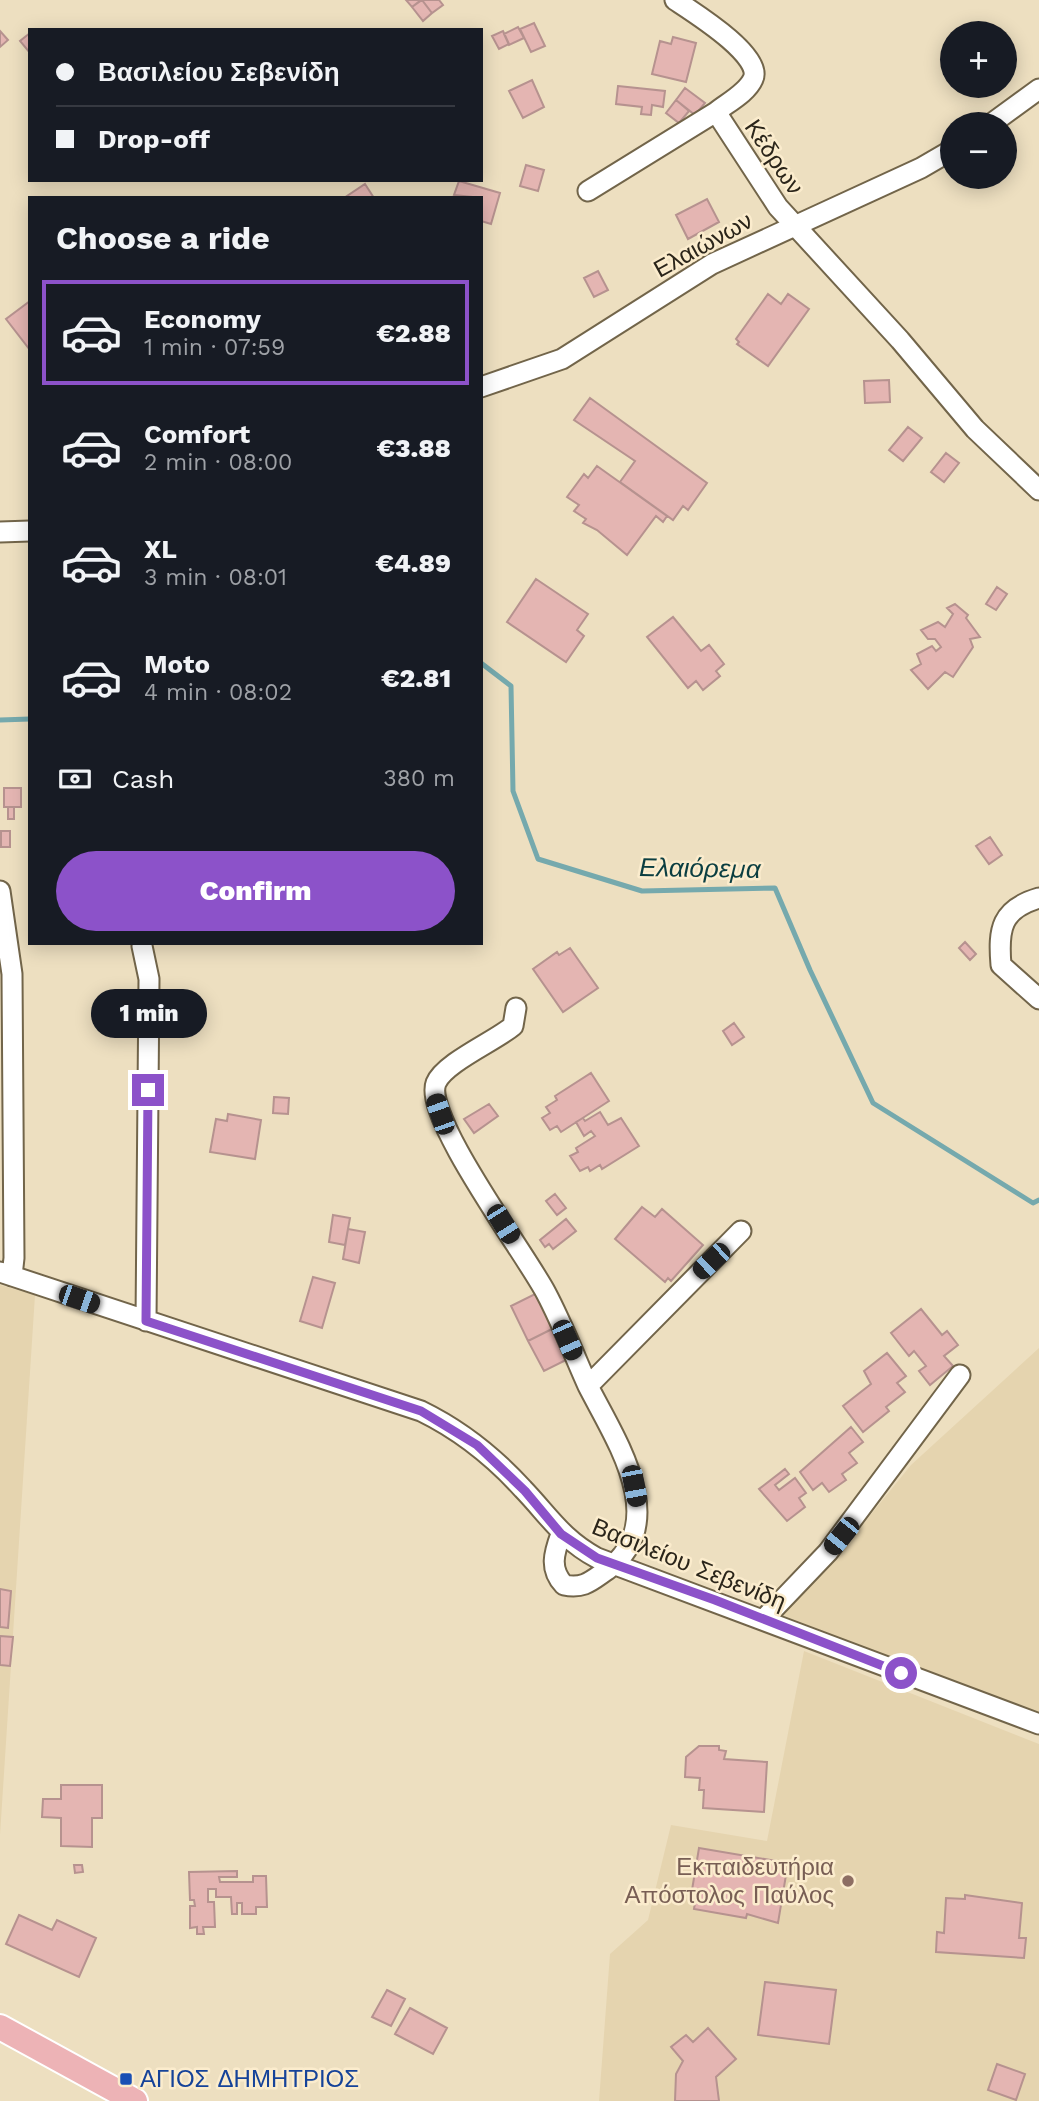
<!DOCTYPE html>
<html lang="en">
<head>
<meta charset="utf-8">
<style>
	:root { --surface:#171b24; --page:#20242c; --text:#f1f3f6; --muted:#9ea1a6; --line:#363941; --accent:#8c52c9 }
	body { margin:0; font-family:"Work Sans",sans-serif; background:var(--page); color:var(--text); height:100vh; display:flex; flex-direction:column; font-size:26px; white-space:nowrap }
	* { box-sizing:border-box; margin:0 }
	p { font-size:23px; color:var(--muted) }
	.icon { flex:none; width:38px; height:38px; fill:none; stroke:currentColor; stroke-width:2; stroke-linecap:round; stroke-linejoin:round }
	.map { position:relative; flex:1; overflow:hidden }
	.side { position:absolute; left:28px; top:196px; width:455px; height:749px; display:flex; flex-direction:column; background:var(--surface); border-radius:0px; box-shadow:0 4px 18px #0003 }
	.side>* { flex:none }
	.top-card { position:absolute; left:28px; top:28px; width:455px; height:154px; border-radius:0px; box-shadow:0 4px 18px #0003; display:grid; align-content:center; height:154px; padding:0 28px; background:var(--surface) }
	.tools { position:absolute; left:940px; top:21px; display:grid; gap:14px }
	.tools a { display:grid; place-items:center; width:77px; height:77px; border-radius:50%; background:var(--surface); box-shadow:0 4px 18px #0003; font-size:35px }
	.end { position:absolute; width:32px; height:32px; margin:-16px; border:9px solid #8c52c9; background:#fff; box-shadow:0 0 0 4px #fff }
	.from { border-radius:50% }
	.bubble { position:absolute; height:49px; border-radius:24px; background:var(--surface); box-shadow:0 4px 18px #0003; font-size:23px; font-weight:800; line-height:49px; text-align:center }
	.car { position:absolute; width:21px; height:42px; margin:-21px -10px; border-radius:9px; box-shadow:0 0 5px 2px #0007; background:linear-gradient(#222 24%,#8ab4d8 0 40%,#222 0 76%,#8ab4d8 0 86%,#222 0) }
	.top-card b { display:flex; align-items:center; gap:24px; height:66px; font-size:26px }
	.top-card b+b { border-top:2px solid var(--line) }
	.top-card i { width:18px; height:18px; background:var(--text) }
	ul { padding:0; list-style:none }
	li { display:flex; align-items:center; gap:21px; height:105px; margin:0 14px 10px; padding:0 14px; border:4px solid transparent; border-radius:0px }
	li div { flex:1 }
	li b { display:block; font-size:26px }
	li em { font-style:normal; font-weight:800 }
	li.current { border-color:var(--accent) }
	li>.icon { width:63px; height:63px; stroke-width:1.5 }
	h2 { padding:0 28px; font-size:32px; line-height:84px }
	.pay { display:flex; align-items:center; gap:18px; height:77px; padding:0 28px; font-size:26px }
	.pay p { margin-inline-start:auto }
	.button { display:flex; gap:14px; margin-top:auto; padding:14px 28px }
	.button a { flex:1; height:80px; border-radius:42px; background:var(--accent); color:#fff; font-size:28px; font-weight:800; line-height:80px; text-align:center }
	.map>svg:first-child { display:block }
	.built { fill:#e5d4af }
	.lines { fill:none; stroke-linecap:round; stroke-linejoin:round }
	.stream { stroke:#75a9ad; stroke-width:5 }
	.building { fill:#e4b5b2; stroke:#b6928f; stroke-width:2 }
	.minor-casing { stroke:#72654a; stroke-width:23 }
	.major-casing { stroke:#fff; stroke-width:28 }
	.minor { stroke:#fff; stroke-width:19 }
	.major { stroke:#edb3b6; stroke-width:24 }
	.route { stroke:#8c52c9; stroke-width:9 }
	.education-dot { fill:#8d6e63; stroke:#fbeccd; stroke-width:2.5 }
	.transit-dot { fill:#1a4fb4; stroke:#fbeccd; stroke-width:2.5 }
	.labels { text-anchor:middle; stroke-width:5; stroke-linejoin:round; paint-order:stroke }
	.street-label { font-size:24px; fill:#2b251a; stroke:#fbeccd }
	.education-label { font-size:24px; fill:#785e54; stroke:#fbeccd; text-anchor:end }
	.transit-label { font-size:24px; fill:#164399; stroke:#fbeccd; text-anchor:start }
	.water-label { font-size:26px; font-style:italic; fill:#0b3e41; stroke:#fbeccd }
</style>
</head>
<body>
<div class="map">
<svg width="1039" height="2101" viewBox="0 0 1039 2101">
	<rect width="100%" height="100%" fill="#eddfc0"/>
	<path class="built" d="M 0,1285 L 35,1295 L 0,1835 Z
		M 1039,1348 L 1039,1716 L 782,1615 L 829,1566 L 911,1465 Z
		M 804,1651 L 1039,1744 L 1039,2101 L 599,2101 L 610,1954 L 648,1920 L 671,1825 L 767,1841 Z"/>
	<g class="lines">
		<path class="stream" d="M 481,663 L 511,686 L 513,791 L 538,859 L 642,891 L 775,888 L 810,970 L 873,1103 L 1033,1203 L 1039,1200
			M 0,720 L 30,719"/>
	</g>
	<path class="building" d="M 406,0 L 421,0 L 412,7 Z
		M 422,0 L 432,13 L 423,21 L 412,7 Z
		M 422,0 L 439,0 L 443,5 L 432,13 Z
		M 534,23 L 545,46 L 531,52 L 520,29 Z
		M 518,27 L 524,38 L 509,45 L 504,34 Z
		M 0,31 L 8,40 L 0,47 Z
		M 503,31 L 509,44 L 499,49 L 492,36 Z
		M 30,33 L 30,53 L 20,41 Z
		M 673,37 L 696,43 L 686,82 L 652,74 L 660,41 L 671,44 Z
		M 532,80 L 544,107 L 523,118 L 509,91 Z
		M 618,86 L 665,91 L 663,107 L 652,105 L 651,115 L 641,114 L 642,107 L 616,104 Z
		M 685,88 L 705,103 L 695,115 L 676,100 Z
		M 676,100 L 689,111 L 679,123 L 666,113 Z
		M 526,165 L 544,170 L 538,191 L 520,186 Z
		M 459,181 L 500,193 L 491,224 L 481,221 L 481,198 L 454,195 Z
		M 365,184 L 374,198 L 344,198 Z
		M 707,199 L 719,222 L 688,239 L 676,215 Z
		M 598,271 L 608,290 L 594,297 L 584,278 Z
		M 768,294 L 781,304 L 788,294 L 809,309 L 768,366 L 737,344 L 739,342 L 736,339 Z
		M 30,301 L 30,350 L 6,319 Z
		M 889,380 L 890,402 L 865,403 L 864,381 Z
		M 590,398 L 707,483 L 688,510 L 683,506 L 673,520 L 620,482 L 635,461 L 574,420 Z
		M 908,427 L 922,438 L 903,461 L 889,450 Z
		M 946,453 L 959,463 L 944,482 L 931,472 Z
		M 597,466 L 667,516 L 663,522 L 656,516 L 627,555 L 597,530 L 583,523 L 586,519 L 574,511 L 579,505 L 567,497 L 584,474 L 588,478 Z
		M 536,579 L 588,614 L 577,630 L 584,636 L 566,662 L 507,622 Z
		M 997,587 L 1007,594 L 996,610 L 986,604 Z
		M 955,604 L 968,615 L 966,618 L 980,637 L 970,639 L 973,647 L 953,677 L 945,672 L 928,689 L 911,670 L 921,664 L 917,654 L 932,646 L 936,651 L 941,647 L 935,639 L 928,639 L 921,630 L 938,622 L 945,627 L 953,614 L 947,608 Z
		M 673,617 L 701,651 L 709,645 L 724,664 L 716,671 L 720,676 L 703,690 L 696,681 L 688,688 L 647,637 Z
		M 4,788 L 21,788 L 21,807 L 4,807 Z
		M 8,807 L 14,807 L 14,819 L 8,819 Z
		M 1,831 L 10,831 L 10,847 L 1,847 Z
		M 990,837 L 1002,855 L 989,864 L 976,846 Z
		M 965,942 L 976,954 L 970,960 L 959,948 Z
		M 570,948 L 598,988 L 563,1012 L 533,969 L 557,952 L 559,955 Z
		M 734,1023 L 744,1037 L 732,1045 L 723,1031 Z
		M 591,1073 L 609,1101 L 561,1132 L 557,1126 L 550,1130 L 542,1118 L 550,1113 L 546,1107 L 557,1100 L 555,1096 Z
		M 274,1097 L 289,1098 L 288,1114 L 273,1113 Z
		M 489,1104 L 498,1116 L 474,1133 L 464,1119 Z
		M 600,1112 L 608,1125 L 621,1118 L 639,1146 L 602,1169 L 600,1165 L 590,1171 L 588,1167 L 580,1171 L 570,1156 L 578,1152 L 576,1148 L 595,1136 L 591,1131 L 584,1136 L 576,1122 L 583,1118 L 585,1121 Z
		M 228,1114 L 261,1120 L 255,1159 L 210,1152 L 216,1119 L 227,1121 Z
		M 555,1194 L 566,1208 L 557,1215 L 546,1201 Z
		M 642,1207 L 655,1217 L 662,1209 L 703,1245 L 671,1281 L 668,1278 L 665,1282 L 615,1239 Z
		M 333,1215 L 350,1218 L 345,1245 L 329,1242 Z
		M 566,1219 L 576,1231 L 553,1249 L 549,1244 L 545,1247 L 540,1240 Z
		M 348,1229 L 365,1232 L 359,1263 L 343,1259 Z
		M 313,1277 L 335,1283 L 322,1328 L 300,1321 Z
		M 539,1292 L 556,1327 L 528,1341 L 511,1306 Z
		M 921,1309 L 942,1335 L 947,1331 L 958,1345 L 944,1356 L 953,1366 L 930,1385 L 919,1371 L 926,1366 L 914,1351 L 909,1356 L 891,1333 Z
		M 556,1327 L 572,1357 L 544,1371 L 528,1341 Z
		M 887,1353 L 906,1376 L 897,1383 L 905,1392 L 886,1407 L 889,1411 L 863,1432 L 843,1406 L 871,1384 L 864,1371 Z
		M 851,1427 L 863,1442 L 849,1453 L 857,1463 L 842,1474 L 846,1480 L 829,1492 L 822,1483 L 813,1490 L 800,1472 Z
		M 785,1469 L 789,1474 L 775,1485 L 779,1490 L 795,1478 L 806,1493 L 799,1498 L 805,1507 L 787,1521 L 759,1489 Z
		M 0,1589 L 11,1591 L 8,1628 L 0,1627 Z
		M 0,1636 L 13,1637 L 10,1666 L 0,1665 Z
		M 699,1746 L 719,1746 L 719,1750 L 726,1751 L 724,1759 L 767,1762 L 764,1812 L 703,1808 L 704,1790 L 699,1790 L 700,1778 L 685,1777 L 686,1757 Z
		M 61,1785 L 102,1785 L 102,1818 L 92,1818 L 92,1847 L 61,1846 L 61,1818 L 42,1817 L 43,1799 L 61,1799 Z
		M 699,1848 L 788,1863 L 778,1923 L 747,1914 L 746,1918 L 694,1909 L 697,1891 L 692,1890 Z
		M 74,1865 L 82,1865 L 83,1872 L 75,1873 Z
		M 237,1871 L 237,1877 L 219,1877 L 220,1882 L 253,1882 L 253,1876 L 266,1876 L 267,1907 L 256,1907 L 256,1914 L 242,1914 L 242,1903 L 237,1903 L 237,1914 L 232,1914 L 231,1897 L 216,1897 L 216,1889 L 208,1889 L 208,1902 L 214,1902 L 215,1927 L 203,1927 L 204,1934 L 197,1934 L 197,1927 L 190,1928 L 190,1906 L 195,1906 L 194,1900 L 190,1900 L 189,1872 Z
		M 965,1895 L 1022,1903 L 1019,1938 L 1026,1938 L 1024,1958 L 936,1952 L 937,1932 L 944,1933 L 946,1898 L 965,1899 Z
		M 19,1915 L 52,1930 L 57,1920 L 96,1938 L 79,1977 L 6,1944 Z
		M 765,1982 L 836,1990 L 829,2044 L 758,2035 Z
		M 387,1990 L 405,1999 L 391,2026 L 372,2017 Z
		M 410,2008 L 447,2028 L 433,2054 L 395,2034 Z
		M 708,2028 L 736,2059 L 716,2077 L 719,2101 L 675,2101 L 676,2074 L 683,2061 L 671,2047 L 686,2035 L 693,2042 Z
		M 997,2064 L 1025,2074 L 1016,2100 L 988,2090 Z"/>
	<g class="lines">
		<g class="minor-casing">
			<path id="minor" d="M 675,0 C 693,12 764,56 753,79 C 747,93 727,103 716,112 L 778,207 L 900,340 L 975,429 L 1039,490
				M 991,124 L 1039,89
				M 588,191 L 716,112
				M 481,387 L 562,359 L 712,264 L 921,168 L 952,150
				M 0,532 L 30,531
				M 0,891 L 12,974 L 14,1258 L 12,1276
				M 1039,898 C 1001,909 998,929 1001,965 L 1039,999
				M 142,946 L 149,979 L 146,1321
				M 516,1008 L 513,1026 C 495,1041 444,1063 436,1083 C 423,1117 527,1256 546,1293 C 562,1323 574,1355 588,1386
				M 0,1272 L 421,1411 C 460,1430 493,1456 523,1489 C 549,1516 562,1539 597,1558 L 1039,1724
				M 561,1534 C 554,1553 549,1569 564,1585 C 584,1589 591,1581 607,1570 C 672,1522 615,1439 588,1386 L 741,1231
				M 764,1619 L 828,1552 L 960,1375"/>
		</g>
		<g class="major-casing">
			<path id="major" d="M 0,2027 L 135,2101"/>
		</g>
		<use href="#minor" class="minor"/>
		<use href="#major" class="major"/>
	</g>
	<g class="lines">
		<path class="route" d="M 148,1090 L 146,1321 L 421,1411 L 477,1445 L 525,1491 L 561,1534 L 597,1558 L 715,1600 L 901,1673"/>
	</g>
	<circle class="education-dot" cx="848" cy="1881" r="7"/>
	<rect class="transit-dot" x="119" y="2072" width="14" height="14" rx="3.5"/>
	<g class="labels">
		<g class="street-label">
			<text transform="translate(774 157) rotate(56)" y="8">Κέδρων</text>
			<text transform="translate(703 245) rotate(-29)" y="8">Ελαιώνων</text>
			<text transform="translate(689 1564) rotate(22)" y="8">Βασιλείου Σεβενίδη</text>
		</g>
		<g class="education-label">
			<text x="834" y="1875">Εκπαιδευτήρια<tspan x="834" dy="28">Απόστολος Παύλος</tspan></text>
		</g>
		<g class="transit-label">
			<text x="140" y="2087">ΑΓΙΟΣ ΔΗΜΗΤΡΙΟΣ</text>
		</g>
		<g class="water-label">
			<text transform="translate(700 868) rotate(1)" y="9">Ελαιόρεμα</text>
		</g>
	</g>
</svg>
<div class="tools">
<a>+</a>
<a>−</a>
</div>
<i class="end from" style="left:901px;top:1673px"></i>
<i class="end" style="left:148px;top:1090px"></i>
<div class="bubble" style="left:91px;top:989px;width:116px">1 min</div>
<i class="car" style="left:440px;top:1114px;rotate:341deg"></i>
<i class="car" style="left:503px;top:1224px;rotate:148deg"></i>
<i class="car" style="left:711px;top:1261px;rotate:227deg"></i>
<i class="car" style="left:79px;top:1299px;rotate:109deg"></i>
<i class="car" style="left:567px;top:1340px;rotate:156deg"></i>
<i class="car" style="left:634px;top:1486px;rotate:169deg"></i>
<i class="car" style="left:841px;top:1536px;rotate:219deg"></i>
<div class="top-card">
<b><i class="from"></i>Βασιλείου Σεβενίδη</b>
<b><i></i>Drop-off</b>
</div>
<section class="side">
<h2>Choose a ride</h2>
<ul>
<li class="current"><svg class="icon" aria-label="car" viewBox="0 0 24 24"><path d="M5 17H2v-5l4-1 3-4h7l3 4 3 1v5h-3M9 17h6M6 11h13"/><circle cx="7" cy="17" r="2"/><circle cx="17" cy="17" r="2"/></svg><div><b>Economy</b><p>1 min · 07:59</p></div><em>€2.88</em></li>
<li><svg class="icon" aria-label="car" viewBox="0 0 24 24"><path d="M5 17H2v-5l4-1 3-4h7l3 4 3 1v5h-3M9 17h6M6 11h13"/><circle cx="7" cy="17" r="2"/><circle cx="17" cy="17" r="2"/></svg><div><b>Comfort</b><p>2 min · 08:00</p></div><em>€3.88</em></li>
<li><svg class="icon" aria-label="car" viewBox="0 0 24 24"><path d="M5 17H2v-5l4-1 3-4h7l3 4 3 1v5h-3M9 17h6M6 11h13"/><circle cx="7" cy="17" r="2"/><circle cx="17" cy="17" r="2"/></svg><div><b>XL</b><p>3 min · 08:01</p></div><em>€4.89</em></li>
<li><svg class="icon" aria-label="car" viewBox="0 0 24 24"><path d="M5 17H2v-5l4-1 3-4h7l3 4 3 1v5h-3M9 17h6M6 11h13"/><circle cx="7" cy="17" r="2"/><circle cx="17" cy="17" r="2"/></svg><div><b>Moto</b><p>4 min · 08:02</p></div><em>€2.81</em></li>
</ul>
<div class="pay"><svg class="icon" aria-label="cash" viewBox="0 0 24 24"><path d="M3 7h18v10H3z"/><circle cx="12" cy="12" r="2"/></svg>Cash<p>380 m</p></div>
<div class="button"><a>Confirm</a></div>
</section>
</div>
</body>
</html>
